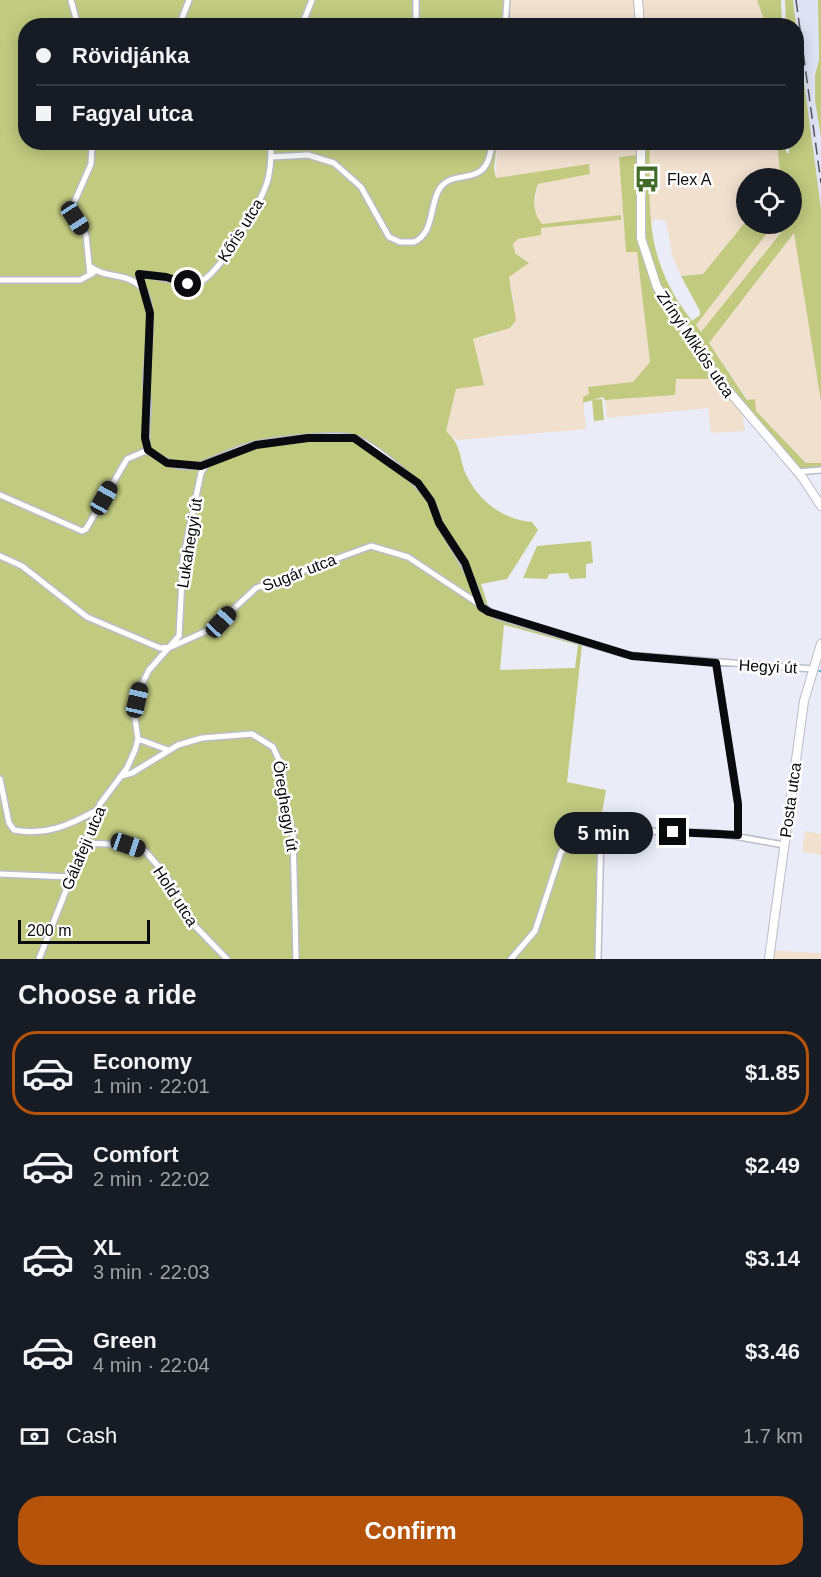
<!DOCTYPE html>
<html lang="en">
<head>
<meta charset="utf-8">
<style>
	:root { --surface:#171b24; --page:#20242c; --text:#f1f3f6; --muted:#9ea1a6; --line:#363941; --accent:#b45309 }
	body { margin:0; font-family:Helvetica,sans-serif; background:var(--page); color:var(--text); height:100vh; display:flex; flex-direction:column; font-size:22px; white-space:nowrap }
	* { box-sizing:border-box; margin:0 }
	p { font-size:20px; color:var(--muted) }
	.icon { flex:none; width:33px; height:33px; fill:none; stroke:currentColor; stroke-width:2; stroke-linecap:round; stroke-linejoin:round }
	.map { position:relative; height:959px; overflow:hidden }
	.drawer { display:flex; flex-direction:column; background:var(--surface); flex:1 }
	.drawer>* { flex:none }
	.top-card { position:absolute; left:18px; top:18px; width:786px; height:132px; border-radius:24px; box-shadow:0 3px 15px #0003; display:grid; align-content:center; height:132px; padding:0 18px; background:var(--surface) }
	.controls { position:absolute; left:736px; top:168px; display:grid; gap:12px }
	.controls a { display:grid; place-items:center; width:66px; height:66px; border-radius:50%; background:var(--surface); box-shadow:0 3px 15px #0003; font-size:30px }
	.scale { position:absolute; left:18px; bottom:15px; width:132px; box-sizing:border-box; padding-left:6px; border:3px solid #0a0b0f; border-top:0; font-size:16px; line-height:21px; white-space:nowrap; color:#0a0b0f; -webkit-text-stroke:4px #fff; paint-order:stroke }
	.end { position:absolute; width:27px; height:27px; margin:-14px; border:8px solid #0a0b0f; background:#fff; box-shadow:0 0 0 3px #fff }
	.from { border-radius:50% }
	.bubble { position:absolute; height:42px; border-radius:21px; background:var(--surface); box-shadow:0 3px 15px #0003; font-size:20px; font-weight:700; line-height:42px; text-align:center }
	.car { position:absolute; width:18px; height:36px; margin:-18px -9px; border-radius:8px; box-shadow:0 0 4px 2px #0007; background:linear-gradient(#222 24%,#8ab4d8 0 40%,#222 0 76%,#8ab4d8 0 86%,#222 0) }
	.top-card b { display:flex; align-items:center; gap:21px; height:57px; font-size:22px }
	.top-card b+b { border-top:2px solid var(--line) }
	.top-card i { width:15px; height:15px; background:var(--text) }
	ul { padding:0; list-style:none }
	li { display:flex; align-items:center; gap:18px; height:84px; margin:0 12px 9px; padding:0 6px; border:3px solid transparent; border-radius:24px }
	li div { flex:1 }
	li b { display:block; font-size:22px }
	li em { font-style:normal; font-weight:700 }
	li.selected { border-color:var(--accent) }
	li>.icon { width:54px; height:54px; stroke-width:1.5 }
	h2 { padding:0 18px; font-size:27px; line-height:72px }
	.pay { display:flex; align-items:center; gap:15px; height:66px; padding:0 18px; font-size:22px }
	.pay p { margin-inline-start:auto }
	.primary-button { display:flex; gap:12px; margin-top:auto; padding:12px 18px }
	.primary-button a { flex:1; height:69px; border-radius:24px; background:var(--accent); color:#fff; font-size:24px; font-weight:700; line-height:69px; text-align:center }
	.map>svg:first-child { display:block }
	.built { fill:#dfe3f5 }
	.industrial { fill:#f2e0cf }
	.green { fill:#c1ca7f; fill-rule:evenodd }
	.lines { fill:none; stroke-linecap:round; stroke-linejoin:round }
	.stream { stroke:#2ca2bf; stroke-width:1.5 }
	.street-casing { stroke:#bbbdc8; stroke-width:8 }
	.secondary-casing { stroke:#bbbdc8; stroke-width:10 }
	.street { stroke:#fff; stroke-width:5 }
	.secondary { stroke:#fff; stroke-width:8 }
	.rail { stroke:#53545b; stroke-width:1.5; stroke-dasharray:12 6; stroke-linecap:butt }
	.route { stroke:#0a0b0f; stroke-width:8 }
	.labels { text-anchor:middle; stroke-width:5; stroke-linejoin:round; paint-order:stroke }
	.poi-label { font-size:16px; fill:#0a0b0f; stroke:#fff; text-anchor:start }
	.street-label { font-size:16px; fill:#0a0b0f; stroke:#fff }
</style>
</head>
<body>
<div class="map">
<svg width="821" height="959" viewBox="0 0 821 959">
	<rect width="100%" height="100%" fill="#eaedf8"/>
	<path class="built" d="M 793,0 L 818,0 L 819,60 L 815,75 L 815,101 L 821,137 L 821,209 Z"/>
	<path class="industrial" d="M 510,0 L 757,0 L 766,25 L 510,25 Z
		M 497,143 L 638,143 L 639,155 L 619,157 L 626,252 L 637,251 L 650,362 L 633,383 L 588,387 L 589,394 L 583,397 L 586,429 L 457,440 L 446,431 L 456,389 L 473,339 L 495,334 L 514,300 L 509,277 L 526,260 L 515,253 L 513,244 L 518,239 L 541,235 L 541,228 L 621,220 L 621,216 L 541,224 L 535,216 L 534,208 L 538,184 L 590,174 L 589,165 L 496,178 Z
		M 650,143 L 777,143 L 780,171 L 784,174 L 785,178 L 747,178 L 747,220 L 703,274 L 681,276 L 672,255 L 666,221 L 654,219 L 654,222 L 649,223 Z
		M 774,224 L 788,224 L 701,332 L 696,325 Z
		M 794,233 L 821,402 L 821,463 L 807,463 L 755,410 L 709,343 Z
		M 675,379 L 715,379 L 742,413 L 745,431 L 711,433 L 708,408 L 607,418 L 605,400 L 675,395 Z
		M 805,831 L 821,834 L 821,855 L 802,852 Z
		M 765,950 L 821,953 L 821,959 L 765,959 Z"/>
	<path class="green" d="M 0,0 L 510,0 L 510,25 L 26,26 L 26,142 L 497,142 L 494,168 L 496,178 L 589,164 L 590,174 L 538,184 C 533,198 532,212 542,224 L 621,215 L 621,220 L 541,228 L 541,235 L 518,239 L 513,244 L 515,253 L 529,263 L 509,277 L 516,320 L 510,328 L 473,339 L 484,385 L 456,389 L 446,431 C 464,447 458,462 469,480 C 482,504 506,520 532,522 L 538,530 L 507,579 L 481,584 L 490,611 L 582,645 L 567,782 L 606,790 L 598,836 L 597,959 L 0,959 ZM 504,625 L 578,645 L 575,668 L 500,670 Z
		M 757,0 L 781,0 L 782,25 L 766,25 Z
		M 785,0 L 793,0 L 796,25 L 786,25 Z
		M 818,0 L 821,0 L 821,137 L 815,101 L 815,75 L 819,60 Z
		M 797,29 L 821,209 L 821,402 L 794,233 L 709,343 L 747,400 L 755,399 L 756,411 L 806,463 L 821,463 L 821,473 L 798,472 L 742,414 L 715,379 L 676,379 L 675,395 L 605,400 L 603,397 L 583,403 L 583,397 L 589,394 L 588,387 L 633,382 L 650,362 L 637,252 L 626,252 L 619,157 L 639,155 L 638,143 L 650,143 C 649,216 645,260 692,321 L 700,315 L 700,311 L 681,276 L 703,274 L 747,220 L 747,224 L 774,224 L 696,325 L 701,332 L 788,224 L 792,224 L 792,219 L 799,209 L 797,195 L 792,198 L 792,178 L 785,178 L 784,174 L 780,172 L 777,143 L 786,143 L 786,153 L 789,153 L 789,143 L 796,142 Z
		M 602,399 L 604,420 L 594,421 L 592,400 Z
		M 591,541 L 593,563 L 586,564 L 586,578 L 570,579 L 568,573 L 549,574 L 547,579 L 523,578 L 537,546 Z"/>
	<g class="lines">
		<path class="stream" d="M 819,671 L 821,671"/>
		<g class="street-casing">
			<path id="street" d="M 71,0 L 78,26
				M 416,0 L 416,26
				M 417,25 L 480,26
				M 179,26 L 189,0
				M 298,26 L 304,20 L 312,0
				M 505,26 L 507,0
				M 271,157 L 308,155 L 334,163 L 361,187 L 389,237 L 400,242 L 414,242 C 435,233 429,204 440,188 C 456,166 488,192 492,142
				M 91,267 C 106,279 126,272 141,287 C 158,305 146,358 146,382 C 146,390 148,397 148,405 C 148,421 144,435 148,450 C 190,482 206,460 245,447 C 265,441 335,432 354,438 C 374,444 419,483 431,501 C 436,509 436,518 441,526 C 459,558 470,569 481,607
				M 90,275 L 86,235 L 74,215 L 73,205 L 91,164 L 92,142
				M 0,280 L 80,280 L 93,273
				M 140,286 L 139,274 C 157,274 184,286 197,283 C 216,280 258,207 265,188 C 271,174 271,157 271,142
				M 797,472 L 821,470
				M 0,495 L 82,531 L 86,529 L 127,459 L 148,450
				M 0,556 L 22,566 L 87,617 L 160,648 L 171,647 L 213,628 L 256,588 L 371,546 L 408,557 L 497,616 L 627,655 L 813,669
				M 716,663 L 738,803 L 738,835
				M 138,739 L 168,750
				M 121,776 L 132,773 L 178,745 L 202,738 L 252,734 L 273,747 L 283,769 L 282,798 L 293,832 L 296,959
				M 0,779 L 9,823 L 14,830 C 46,836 70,825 97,810
				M 84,843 L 128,845 L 145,851 L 166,875 L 194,925 L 227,959
				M 0,874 L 71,877
				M 39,959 L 100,804 L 127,768 L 135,750 L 138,739 L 134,712 L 140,688 L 149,670 L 179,636 L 183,559 L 201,473 L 206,465
				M 511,959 L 535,931 L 561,852 L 580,834 L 608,830 L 717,833 L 784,845
				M 598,959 L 601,830"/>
		</g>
		<g class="secondary-casing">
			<path id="secondary" d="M 638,0 L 640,26
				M 641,142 L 641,238 L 657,287 L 716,376 L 802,477 L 821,506
				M 769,959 L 804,701 L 821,644"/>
		</g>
		<use href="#street" class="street"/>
		<use href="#secondary" class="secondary"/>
		<path class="rail" d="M 796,0 L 821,183"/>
	</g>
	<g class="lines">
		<path class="route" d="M 188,284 L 166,277 L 139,274 L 150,313 L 145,438 L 148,450 L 167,463 L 201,466 L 256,445 L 308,438 L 354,438 L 418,483 L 431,501 L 439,523 L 465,563 L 481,607 L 489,612 L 632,656 L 716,663 L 738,804 L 738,835 L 673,832"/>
	</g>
	<defs>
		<g id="bus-bare" transform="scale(2.07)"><path d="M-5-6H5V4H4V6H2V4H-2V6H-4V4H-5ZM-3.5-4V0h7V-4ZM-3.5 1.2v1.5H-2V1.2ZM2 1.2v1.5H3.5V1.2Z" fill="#406a27" stroke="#fff" stroke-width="2.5" paint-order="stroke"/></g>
	</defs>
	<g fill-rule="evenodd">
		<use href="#bus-bare" x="647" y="179"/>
	</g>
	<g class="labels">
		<g class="poi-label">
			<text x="667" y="185">Flex A</text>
		</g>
		<g class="street-label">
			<text transform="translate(240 230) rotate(-58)" y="6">Kőris utca</text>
			<text transform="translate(696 344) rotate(56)" y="6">Zrínyi Miklós utca</text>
			<text transform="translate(189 543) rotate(-81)" y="6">Lukahegyi út</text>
			<text transform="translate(299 572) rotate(-21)" y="6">Sugár utca</text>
			<text transform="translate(768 666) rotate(3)" y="6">Hegyi út</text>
			<text transform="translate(790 800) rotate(-82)" y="6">Posta utca</text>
			<text transform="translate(286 806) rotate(81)" y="6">Öreghegyi út</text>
			<text transform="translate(83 848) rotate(-67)" y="6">Gálafeji utca</text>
			<text transform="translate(176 896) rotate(57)" y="6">Hold utca</text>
		</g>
	</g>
</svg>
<div class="controls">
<a><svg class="icon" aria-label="locate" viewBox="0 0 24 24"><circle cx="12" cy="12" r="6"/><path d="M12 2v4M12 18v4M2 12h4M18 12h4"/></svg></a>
</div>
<div class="scale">200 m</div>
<i class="end from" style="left:188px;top:284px"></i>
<i class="end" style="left:673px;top:832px"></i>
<div class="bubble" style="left:554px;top:812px;width:99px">5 min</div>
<i class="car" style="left:75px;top:218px;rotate:147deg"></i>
<i class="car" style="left:104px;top:498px;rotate:29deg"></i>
<i class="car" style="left:221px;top:622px;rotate:43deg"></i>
<i class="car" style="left:137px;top:700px;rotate:13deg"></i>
<i class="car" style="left:128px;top:845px;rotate:109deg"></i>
<div class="top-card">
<b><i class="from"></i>Rövidjánka</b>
<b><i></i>Fagyal utca</b>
</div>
</div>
<section class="drawer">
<h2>Choose a ride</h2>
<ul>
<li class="selected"><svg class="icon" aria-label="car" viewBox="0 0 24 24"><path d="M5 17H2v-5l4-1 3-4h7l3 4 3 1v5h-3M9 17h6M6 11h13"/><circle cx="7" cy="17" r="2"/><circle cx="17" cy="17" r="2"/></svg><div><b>Economy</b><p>1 min · 22:01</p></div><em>$1.85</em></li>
<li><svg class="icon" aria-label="car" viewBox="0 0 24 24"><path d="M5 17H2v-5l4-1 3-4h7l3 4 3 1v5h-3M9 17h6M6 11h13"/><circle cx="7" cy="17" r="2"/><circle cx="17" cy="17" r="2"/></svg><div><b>Comfort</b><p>2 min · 22:02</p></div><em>$2.49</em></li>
<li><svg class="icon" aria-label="car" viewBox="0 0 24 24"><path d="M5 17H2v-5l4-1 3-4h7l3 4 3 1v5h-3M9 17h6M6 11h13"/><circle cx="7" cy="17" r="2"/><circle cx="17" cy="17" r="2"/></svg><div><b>XL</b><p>3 min · 22:03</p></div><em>$3.14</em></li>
<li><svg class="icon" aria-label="car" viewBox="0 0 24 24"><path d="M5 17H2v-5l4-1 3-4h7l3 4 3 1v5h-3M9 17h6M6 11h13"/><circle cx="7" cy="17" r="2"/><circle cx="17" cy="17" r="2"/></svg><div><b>Green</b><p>4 min · 22:04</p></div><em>$3.46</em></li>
</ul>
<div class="pay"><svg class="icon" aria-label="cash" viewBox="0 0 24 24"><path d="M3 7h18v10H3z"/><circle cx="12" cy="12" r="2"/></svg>Cash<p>1.7 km</p></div>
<div class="primary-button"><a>Confirm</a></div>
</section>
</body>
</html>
